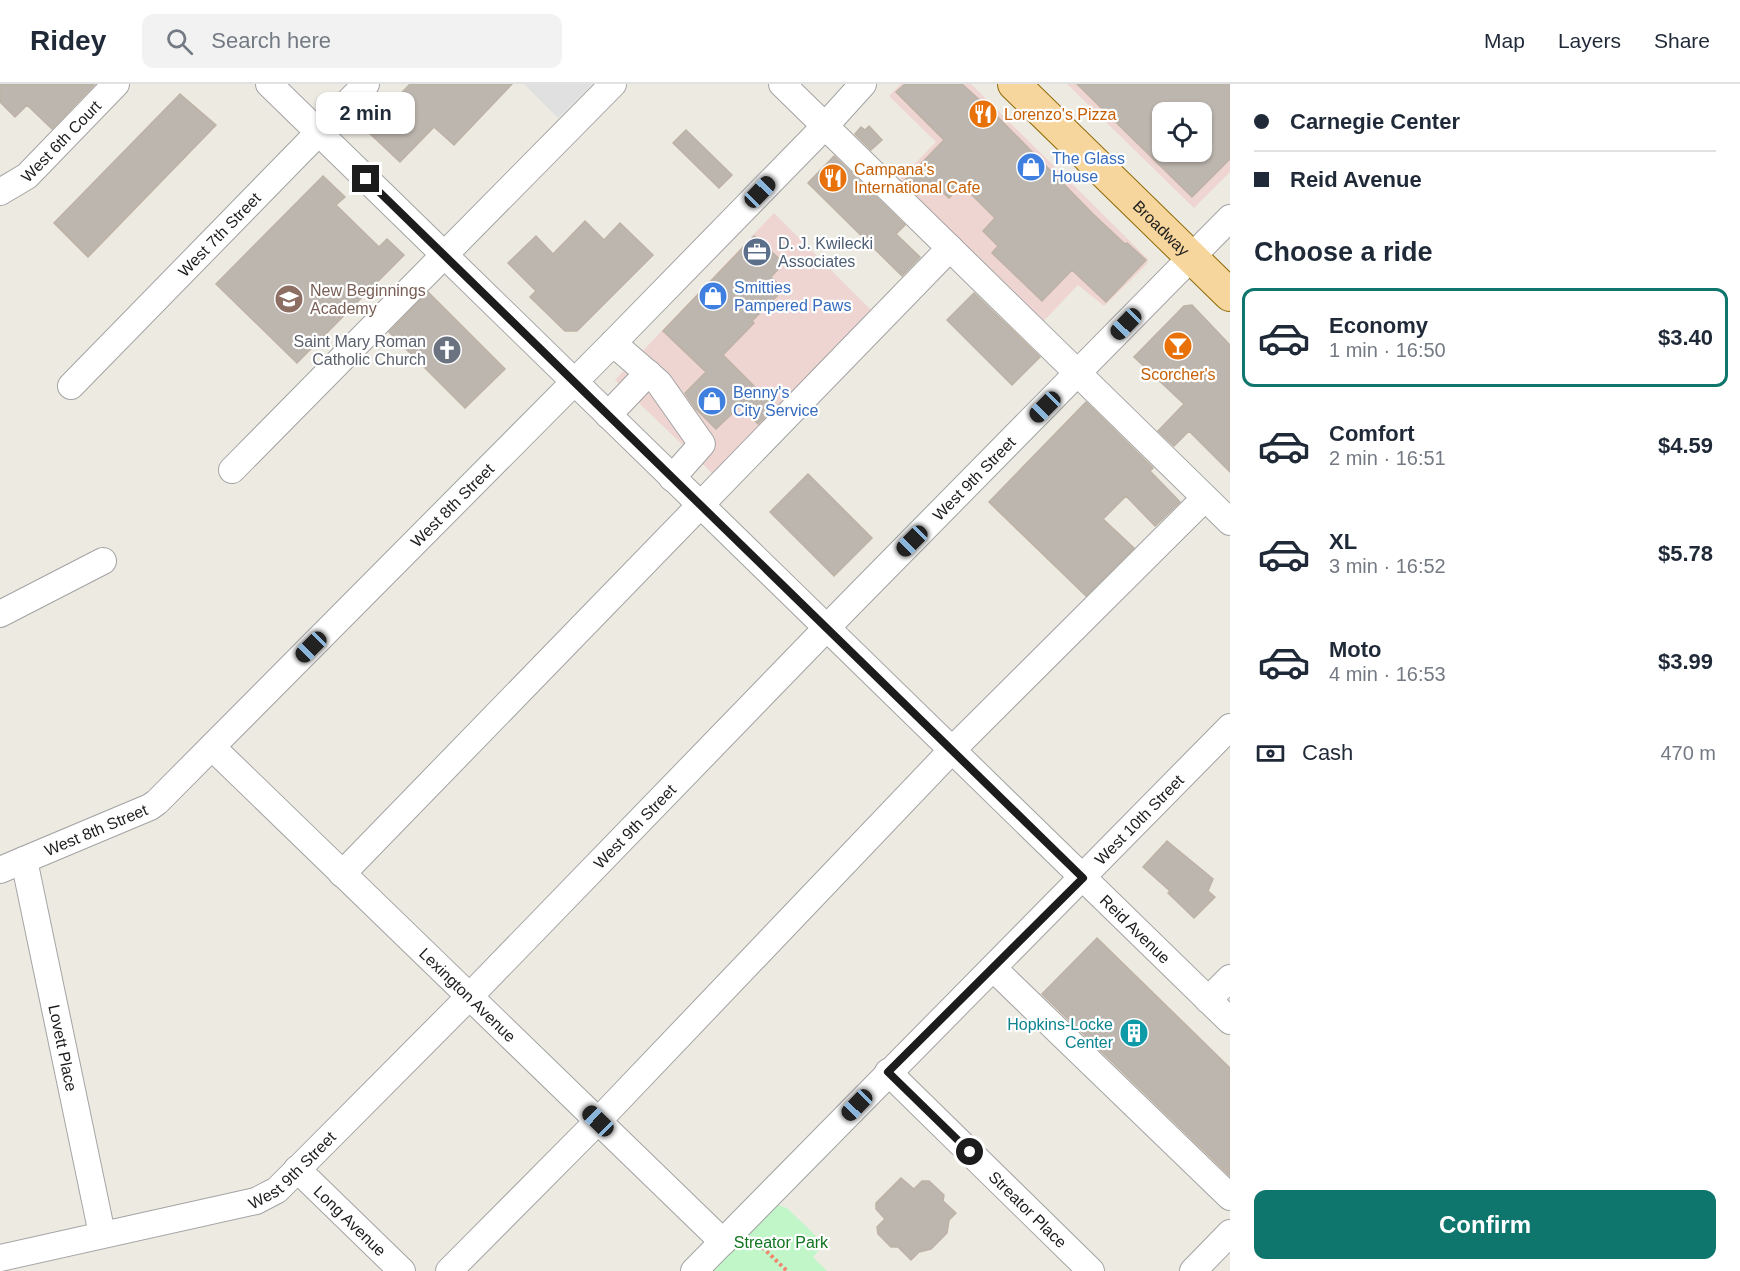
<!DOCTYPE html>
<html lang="en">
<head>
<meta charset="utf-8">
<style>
	:root { --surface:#fff; --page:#f2f2f3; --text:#1f2937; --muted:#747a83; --line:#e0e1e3; --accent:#0f766e }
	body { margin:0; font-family:Arial,sans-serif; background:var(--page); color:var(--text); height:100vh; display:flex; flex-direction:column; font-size:22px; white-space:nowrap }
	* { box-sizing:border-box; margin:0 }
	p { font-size:20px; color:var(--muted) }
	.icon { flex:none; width:33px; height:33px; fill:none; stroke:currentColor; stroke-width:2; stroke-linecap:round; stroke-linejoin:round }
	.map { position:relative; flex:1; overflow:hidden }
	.panel { display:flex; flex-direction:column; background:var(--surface); width:510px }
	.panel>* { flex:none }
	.guide { display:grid; align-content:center; height:132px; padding:0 24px; background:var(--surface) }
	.controls { position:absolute; left:1152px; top:18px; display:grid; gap:12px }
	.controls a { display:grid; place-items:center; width:60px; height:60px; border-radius:12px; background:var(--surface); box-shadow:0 2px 4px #0004; font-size:30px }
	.end { position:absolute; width:27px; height:27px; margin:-14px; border:8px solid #1c1c1c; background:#fff; box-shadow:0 0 0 3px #fff }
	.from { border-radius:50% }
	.bubble { position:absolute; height:42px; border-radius:12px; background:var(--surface); box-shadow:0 2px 4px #0004; font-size:20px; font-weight:800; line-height:42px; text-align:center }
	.car { position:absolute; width:18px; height:36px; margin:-18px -9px; border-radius:8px; box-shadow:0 0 4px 2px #0007; background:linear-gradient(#222 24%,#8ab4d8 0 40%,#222 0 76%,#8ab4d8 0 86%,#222 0) }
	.guide b { display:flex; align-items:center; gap:21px; height:57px; font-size:22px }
	.guide b+b { border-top:2px solid var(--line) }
	.guide i { width:15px; height:15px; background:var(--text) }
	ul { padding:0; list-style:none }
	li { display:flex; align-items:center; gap:18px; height:99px; margin:0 12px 9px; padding:0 12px; border:3px solid transparent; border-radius:12px }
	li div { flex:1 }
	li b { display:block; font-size:22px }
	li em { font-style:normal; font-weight:800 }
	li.on { border-color:var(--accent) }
	li>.icon { width:54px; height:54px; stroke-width:1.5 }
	h2 { padding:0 24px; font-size:27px; line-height:72px }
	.pay { display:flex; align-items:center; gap:15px; height:66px; padding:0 24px; font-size:22px }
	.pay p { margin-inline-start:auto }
	.button { display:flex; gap:12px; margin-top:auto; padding:12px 24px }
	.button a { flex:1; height:69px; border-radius:12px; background:var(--accent); color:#fff; font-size:24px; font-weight:800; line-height:69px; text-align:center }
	header { display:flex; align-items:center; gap:36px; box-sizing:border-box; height:84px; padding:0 30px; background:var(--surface); border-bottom:2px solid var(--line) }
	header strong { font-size:28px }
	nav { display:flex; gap:33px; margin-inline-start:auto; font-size:21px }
	.search { width:420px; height:54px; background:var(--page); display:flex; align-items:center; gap:15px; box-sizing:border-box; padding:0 21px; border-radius:12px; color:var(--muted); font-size:22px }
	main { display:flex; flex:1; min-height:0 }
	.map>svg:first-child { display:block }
	.commercial { fill:#eed5d2; fill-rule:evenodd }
	.park { fill:#c0f6c8 }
	.parking { fill:#e0e0e0 }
	.building { fill:#bdb6af; stroke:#beb2a5; stroke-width:1.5; fill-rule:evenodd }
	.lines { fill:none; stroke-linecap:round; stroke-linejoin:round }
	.minor-casing { stroke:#a3a3a3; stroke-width:28 }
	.major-casing { stroke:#8e6a06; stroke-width:34 }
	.path { stroke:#f3846d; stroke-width:4; stroke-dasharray:3 3; stroke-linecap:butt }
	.minor { stroke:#fff; stroke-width:26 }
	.major { stroke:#f7d69d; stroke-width:32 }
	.route { stroke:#1c1c1c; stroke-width:8 }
	.labels { text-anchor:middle; stroke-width:4.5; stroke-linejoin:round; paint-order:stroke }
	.food-label { font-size:16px; fill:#c56008; stroke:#fff; text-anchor:start }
	.street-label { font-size:16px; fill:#1c1c1c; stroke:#fff }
	.shop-label { font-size:16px; fill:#366cbe; stroke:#fff; text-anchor:start }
	.service-label { font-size:16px; fill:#4e5e75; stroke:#fff; text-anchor:start }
	.education-label { font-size:16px; fill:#785e54; stroke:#fff; text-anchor:start }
	.worship-label { font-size:16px; fill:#5b616d; stroke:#fff; text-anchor:end }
	.culture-label { font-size:16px; fill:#0d838f; stroke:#fff; text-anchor:end }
	.park-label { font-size:16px; fill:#10751f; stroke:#fff }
</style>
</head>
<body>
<header>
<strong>Ridey</strong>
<div class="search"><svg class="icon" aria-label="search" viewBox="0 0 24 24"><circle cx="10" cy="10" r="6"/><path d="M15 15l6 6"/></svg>Search here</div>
<nav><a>Map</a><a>Layers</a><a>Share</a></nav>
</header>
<main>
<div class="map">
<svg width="1230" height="1187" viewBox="0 0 1230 1187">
	<rect width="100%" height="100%" fill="#edeae2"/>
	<path class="commercial" d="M 901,0 L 971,0 L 1148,175 L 1147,180 L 1104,222 L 1078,201 L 1039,242 L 893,102 L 936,58 L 889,12 Z
		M 1067,0 L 1230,0 L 1230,88 L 1194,124 ZM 1162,28 L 1202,28 L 1202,68 L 1162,68 Z
		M 774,129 L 875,230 L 717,394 L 615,296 Z"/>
	<path class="park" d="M 777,1121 L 787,1124 L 820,1156 L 820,1165 L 813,1173 L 827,1187 L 713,1187 Z"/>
	<path class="parking" d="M 524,0 L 592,0 L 558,34 Z"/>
	<path class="building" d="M 0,0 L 95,0 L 52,45 L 27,21 L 15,33 L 0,18 Z
		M 410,0 L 512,0 L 454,61 L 434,43 L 400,78 L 366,46 Z
		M 905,0 L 962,0 L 996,31 L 1093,130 L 1125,160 L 1127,159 L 1146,176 L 1106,218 L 1072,186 L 1042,217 L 992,169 L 998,162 L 983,147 L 995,134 L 962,101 L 949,114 L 931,98 L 917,111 L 903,98 L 944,56 L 896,8 Z
		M 1077,0 L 1230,0 L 1230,75 L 1192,113 ZM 1162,28 L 1202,28 L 1202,68 L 1162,68 Z
		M 180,10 L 216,41 L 88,173 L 54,139 Z
		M 869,42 L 882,56 L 871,66 L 855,50 L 861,43 L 865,46 Z
		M 686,46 L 732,91 L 719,104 L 673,59 Z
		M 834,72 L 905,141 L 896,150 L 920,173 L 902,192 L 808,99 Z
		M 323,92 L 345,113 L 336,121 L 379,163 L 387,155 L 404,171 L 297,279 L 216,200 Z
		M 585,137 L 604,156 L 620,139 L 653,171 L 577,247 L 565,247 L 530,213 L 536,207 L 508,179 L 536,152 L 553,170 Z
		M 754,152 L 784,179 L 771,193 L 784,205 L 752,237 L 754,239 L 723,271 L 775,323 L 758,340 L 740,322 L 716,345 L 695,324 L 685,309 L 706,288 L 663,247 Z
		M 428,208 L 505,285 L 465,324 L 389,248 Z
		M 974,209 L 1040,273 L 1012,301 L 947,236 Z
		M 1192,221 L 1230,261 L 1230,388 L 1189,347 L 1174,362 L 1158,347 L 1184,320 L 1134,273 L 1184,222 Z
		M 1086,318 L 1153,384 L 1150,387 L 1180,418 L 1155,442 L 1126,412 L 1103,435 L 1134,464 L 1086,512 L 989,418 Z
		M 808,390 L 872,454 L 834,492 L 770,428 Z
		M 1167,757 L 1213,795 L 1208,807 L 1215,813 L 1194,834 L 1168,809 L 1170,807 L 1143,783 Z
		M 1097,854 L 1230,984 L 1230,1092 L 1042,910 Z
		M 901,1094 L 914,1105 L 922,1097 L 929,1097 L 944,1111 L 943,1117 L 956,1129 L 949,1136 L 947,1149 L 931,1165 L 919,1168 L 911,1176 L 898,1163 L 891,1163 L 878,1150 L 877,1143 L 885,1135 L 876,1125 L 876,1119 Z"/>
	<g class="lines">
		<g class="minor-casing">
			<g id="minor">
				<path id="s1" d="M 269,0 L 1230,937"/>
				<path d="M 782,0 L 1230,438"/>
				<path id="s2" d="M 0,108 L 27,92 L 116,0"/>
				<path d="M 613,259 L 659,299 L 702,360 L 672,394"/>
				<path id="s3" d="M 71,302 L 366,0"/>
				<path d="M 608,331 L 648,289"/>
				<path d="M 232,386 L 613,0"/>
				<path d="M 0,530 L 103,477"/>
				<path id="s4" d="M 212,663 L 723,1158"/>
				<path id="s5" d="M 24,776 L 102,1150"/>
				<path id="s6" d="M 0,786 L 150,723 L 157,718 L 613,259 L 825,42 L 863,0"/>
				<path d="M 342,790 L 950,164"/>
				<path d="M 994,885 L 1230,1113"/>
				<path d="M 1208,916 L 1230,894"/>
				<path id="s7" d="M 888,988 L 1091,1187"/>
				<path id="s8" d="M 297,1085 L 402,1187"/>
				<path id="s9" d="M 0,1174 L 256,1117 L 277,1106 L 469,913 L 846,524 L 1230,134"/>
				<path d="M 449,1187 L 598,1037 L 951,667 L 1205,414"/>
				<path id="s10" d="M 694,1187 L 1230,643"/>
				<path d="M 1193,1187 L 1230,1149"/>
			</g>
		</g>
		<g class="major-casing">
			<g id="major">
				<path id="s11" d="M 1014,0 L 1230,211"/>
			</g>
		</g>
		<path class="path" d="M 758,1159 L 787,1187"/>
		<use href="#minor" class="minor"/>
		<use href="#major" class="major"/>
	</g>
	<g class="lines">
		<path class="route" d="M 366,95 L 1083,794 L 888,988 L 970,1068"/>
	</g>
	<defs>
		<g id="restaurant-disc" transform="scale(1.5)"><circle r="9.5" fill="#e8710a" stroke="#fff"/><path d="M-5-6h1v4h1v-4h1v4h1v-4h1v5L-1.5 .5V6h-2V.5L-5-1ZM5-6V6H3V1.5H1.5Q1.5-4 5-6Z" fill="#fff"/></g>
		<g id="shop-disc" transform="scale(1.5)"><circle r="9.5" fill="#3f7fe0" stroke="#fff"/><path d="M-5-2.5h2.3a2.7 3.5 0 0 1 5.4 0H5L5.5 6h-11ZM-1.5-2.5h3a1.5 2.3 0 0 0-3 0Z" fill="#fff"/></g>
		<g id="office-disc" transform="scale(1.5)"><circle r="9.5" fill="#5c6f8a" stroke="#fff"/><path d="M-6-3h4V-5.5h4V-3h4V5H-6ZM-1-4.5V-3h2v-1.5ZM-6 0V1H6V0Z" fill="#fff"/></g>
		<g id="school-disc" transform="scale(1.5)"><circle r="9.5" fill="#8d6e63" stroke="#fff"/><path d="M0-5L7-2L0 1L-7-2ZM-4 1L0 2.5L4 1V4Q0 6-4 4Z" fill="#fff"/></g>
		<g id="bar-disc" transform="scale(1.5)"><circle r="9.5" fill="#e8710a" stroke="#fff"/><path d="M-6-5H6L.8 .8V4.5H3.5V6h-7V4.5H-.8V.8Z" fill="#fff"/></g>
		<g id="church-disc" transform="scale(1.5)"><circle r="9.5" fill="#6b7280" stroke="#fff"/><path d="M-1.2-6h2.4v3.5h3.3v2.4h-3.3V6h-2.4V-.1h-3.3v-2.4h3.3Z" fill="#fff"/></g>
		<g id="building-disc" transform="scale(1.5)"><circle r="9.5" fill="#0f9aa8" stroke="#fff"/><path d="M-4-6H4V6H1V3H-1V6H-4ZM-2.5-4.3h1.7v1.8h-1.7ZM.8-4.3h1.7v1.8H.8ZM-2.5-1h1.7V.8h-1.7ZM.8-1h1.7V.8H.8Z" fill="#fff"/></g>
	</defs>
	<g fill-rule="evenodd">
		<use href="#restaurant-disc" x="983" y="30"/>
		<use href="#shop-disc" x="1031" y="83"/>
		<use href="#restaurant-disc" x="833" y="94"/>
		<use href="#office-disc" x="757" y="168"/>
		<use href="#shop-disc" x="713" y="212"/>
		<use href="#school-disc" x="289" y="215"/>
		<use href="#bar-disc" x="1178" y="262"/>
		<use href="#church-disc" x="447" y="266"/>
		<use href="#shop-disc" x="712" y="317"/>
		<use href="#building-disc" x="1134" y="949"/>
	</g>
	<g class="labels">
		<g class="food-label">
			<text x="1004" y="36">Lorenzo's Pizza</text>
			<text x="854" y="91">Campana's<tspan x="854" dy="18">International Cafe</tspan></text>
			<text x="1178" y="296" text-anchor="middle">Scorcher's</text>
		</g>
		<g class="street-label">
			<text dy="6" stroke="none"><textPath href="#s2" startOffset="80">West 6th Court</textPath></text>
			<text dy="6" stroke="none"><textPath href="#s11" startOffset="206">Broadway</textPath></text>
			<text dy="6" stroke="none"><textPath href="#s3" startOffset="212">West 7th Street</textPath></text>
			<text dy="6" stroke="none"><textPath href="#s9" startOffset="1282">West 9th Street</textPath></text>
			<text dy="6" stroke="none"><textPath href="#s6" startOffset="590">West 8th Street</textPath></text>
			<text dy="6" stroke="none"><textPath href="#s10" startOffset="634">West 10th Street</textPath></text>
			<text dy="6" stroke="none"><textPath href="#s9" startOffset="796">West 9th Street</textPath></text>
			<text dy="6" stroke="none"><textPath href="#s6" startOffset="104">West 8th Street</textPath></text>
			<text dy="6" stroke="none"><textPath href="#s1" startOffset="1210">Reid Avenue</textPath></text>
			<text dy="6" stroke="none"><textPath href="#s4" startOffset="356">Lexington Avenue</textPath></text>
			<text dy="6" stroke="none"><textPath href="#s5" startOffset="192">Lovett Place</textPath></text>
			<text dy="6" stroke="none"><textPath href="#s9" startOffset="310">West 9th Street</textPath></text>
			<text dy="6" stroke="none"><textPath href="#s7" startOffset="196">Streator Place</textPath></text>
			<text dy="6" stroke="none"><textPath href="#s8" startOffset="74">Long Avenue</textPath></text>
		</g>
		<g class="shop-label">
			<text x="1052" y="80">The Glass<tspan x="1052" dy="18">House</tspan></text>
			<text x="734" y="209">Smitties<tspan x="734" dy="18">Pampered Paws</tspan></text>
			<text x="733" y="314">Benny's<tspan x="733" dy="18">City Service</tspan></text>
		</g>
		<g class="service-label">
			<text x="778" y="165">D. J. Kwilecki<tspan x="778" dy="18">Associates</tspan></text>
		</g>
		<g class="education-label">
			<text x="310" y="212">New Beginnings<tspan x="310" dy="18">Academy</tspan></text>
		</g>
		<g class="worship-label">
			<text x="426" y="263">Saint Mary Roman<tspan x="426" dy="18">Catholic Church</tspan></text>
		</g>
		<g class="culture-label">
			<text x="1113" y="946">Hopkins-Locke<tspan x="1113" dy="18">Center</tspan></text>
		</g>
		<g class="park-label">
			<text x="781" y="1164">Streator Park</text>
		</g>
	</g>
</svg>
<div class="controls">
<a><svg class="icon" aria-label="locate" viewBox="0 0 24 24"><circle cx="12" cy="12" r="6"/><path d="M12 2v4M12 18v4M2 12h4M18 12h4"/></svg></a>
</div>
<i class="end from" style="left:970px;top:1068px"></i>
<i class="end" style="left:366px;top:95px"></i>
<div class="bubble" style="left:316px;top:8px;width:99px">2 min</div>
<i class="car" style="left:760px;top:108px;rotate:44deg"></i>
<i class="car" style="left:1126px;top:240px;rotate:224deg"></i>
<i class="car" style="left:1045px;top:323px;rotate:225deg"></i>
<i class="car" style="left:912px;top:457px;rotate:225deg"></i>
<i class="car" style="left:311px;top:563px;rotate:225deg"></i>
<i class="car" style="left:857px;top:1021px;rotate:224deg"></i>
<i class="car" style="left:598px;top:1037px;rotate:314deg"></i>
</div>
<section class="panel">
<div class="guide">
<b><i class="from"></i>Carnegie Center</b>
<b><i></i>Reid Avenue</b>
</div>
<h2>Choose a ride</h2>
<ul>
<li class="on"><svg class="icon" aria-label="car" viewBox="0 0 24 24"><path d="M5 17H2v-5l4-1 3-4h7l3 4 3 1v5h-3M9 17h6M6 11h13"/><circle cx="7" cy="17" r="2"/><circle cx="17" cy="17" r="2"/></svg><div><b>Economy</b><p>1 min · 16:50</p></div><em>$3.40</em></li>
<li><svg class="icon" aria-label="car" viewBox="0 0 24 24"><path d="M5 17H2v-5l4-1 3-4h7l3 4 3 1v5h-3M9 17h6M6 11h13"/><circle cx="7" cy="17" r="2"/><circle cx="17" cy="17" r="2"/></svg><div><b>Comfort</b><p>2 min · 16:51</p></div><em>$4.59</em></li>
<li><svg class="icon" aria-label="car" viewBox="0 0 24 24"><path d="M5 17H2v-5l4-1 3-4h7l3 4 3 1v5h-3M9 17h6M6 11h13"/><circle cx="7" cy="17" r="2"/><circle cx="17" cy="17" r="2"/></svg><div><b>XL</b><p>3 min · 16:52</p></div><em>$5.78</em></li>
<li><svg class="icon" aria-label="car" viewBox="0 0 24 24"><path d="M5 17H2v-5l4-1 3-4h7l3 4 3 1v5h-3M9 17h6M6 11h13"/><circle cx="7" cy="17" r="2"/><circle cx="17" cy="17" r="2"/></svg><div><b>Moto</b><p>4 min · 16:53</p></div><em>$3.99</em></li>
</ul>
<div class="pay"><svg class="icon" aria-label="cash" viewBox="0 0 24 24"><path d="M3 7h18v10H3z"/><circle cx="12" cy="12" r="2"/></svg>Cash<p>470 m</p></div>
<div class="button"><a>Confirm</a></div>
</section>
</main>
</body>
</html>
